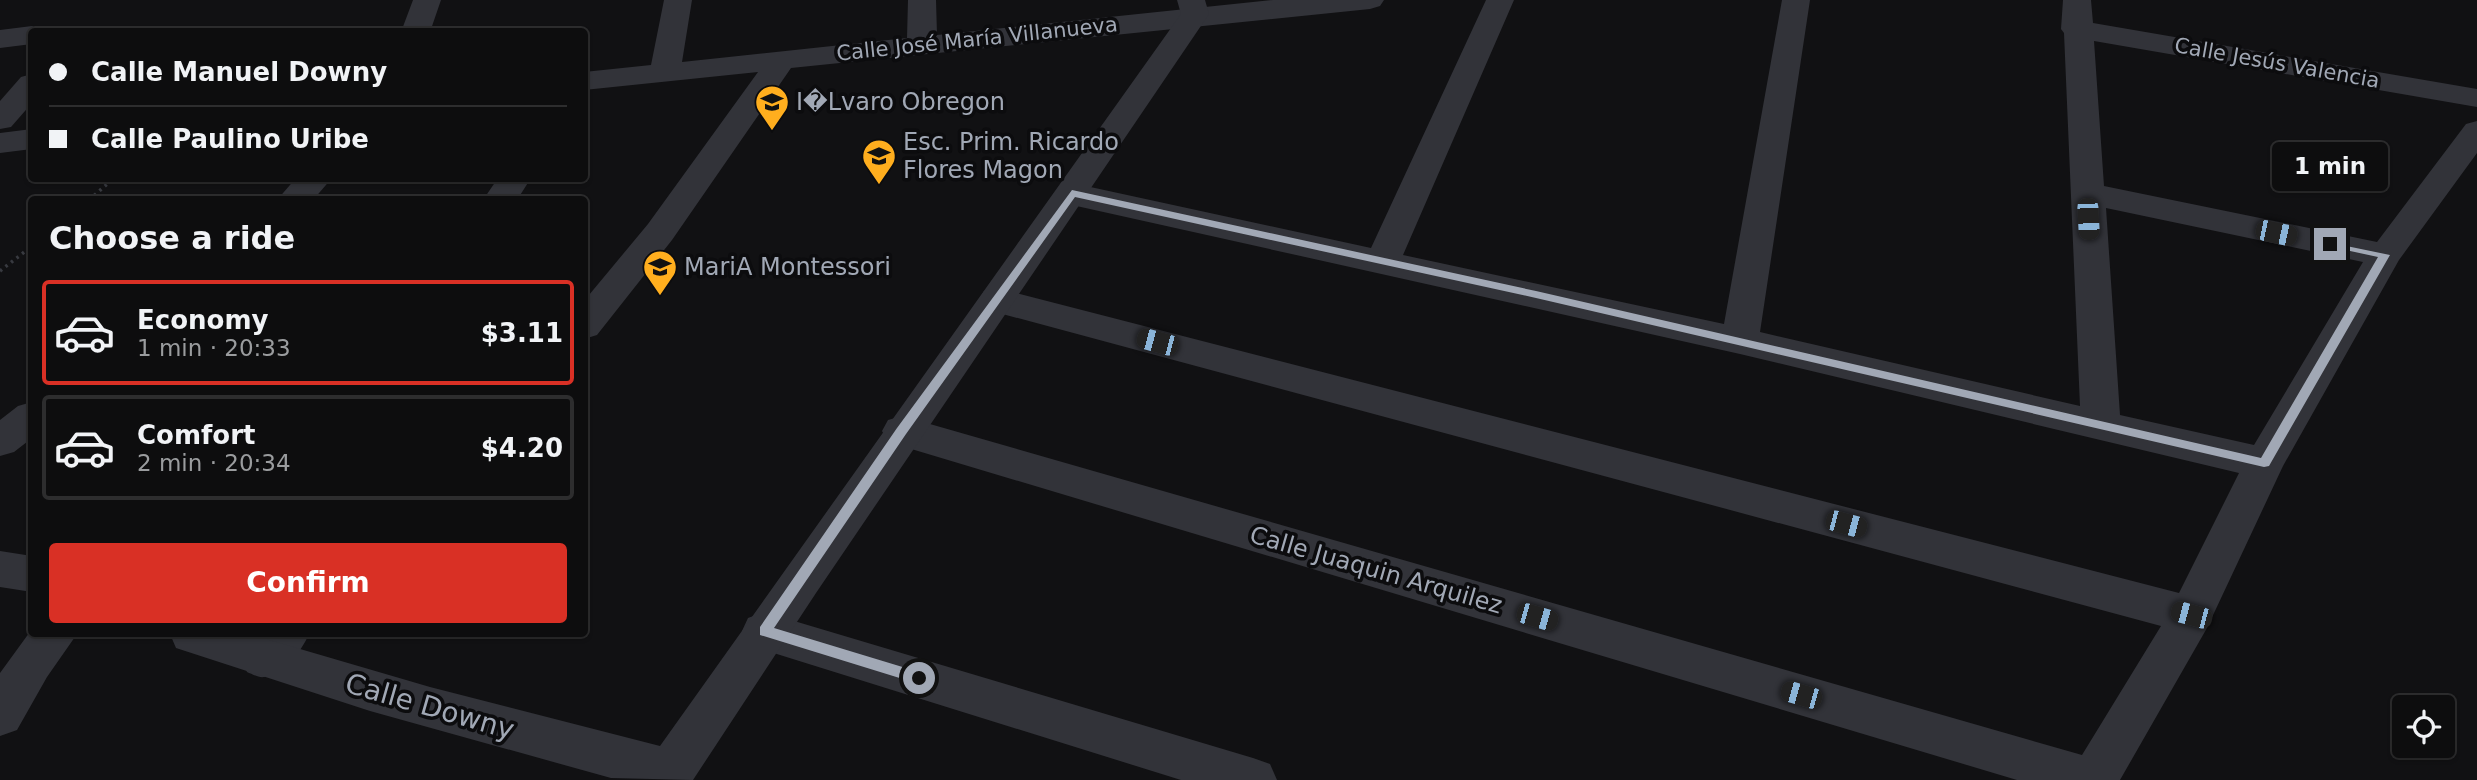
<!DOCTYPE html>
<html lang="en">
<head>
<meta charset="utf-8">
<style>
	:root { --surface:#0d0d0e; --page:#1b1b1c; --text:#f1f3f6; --muted:#9a9c9e; --line:#2d2d2e; --accent:#d93025 }
	body { margin:0; font-family:"DejaVu Sans",sans-serif; background:var(--page); color:var(--text); height:100vh; display:flex; flex-direction:column; font-size:26px; white-space:nowrap }
	* { box-sizing:border-box; margin:0 }
	p { font-size:23px; color:var(--muted) }
	.icon { flex:none; width:38px; height:38px; fill:none; stroke:currentColor; stroke-width:2; stroke-linecap:round; stroke-linejoin:round }
	.map { position:relative; flex:1; overflow:hidden }
	.drawer { position:absolute; left:28px; top:196px; width:560px; height:441px; display:flex; flex-direction:column; background:var(--surface); border-radius:7px; box-shadow:0 2px 5px #0004,0 0 0 2px var(--line) }
	.drawer>* { flex:none }
	.banner { position:absolute; left:28px; top:28px; width:560px; height:154px; border-radius:7px; box-shadow:0 2px 5px #0004,0 0 0 2px var(--line); display:grid; align-content:center; height:154px; padding:0 21px; background:var(--surface) }
	.buttons { position:absolute; left:2392px; top:695px; display:grid; gap:14px }
	.buttons a { display:grid; place-items:center; width:63px; height:63px; border-radius:7px; background:var(--surface); box-shadow:0 2px 5px #0004,0 0 0 2px var(--line); font-size:35px }
	.end { position:absolute; width:32px; height:32px; margin:-16px; border:9px solid #a1a8b5; background:#111; box-shadow:0 0 0 4px #111 }
	.from { border-radius:50% }
	.bubble { position:absolute; height:49px; border-radius:7px; background:var(--surface); box-shadow:0 2px 5px #0004,0 0 0 2px var(--line); font-size:23px; font-weight:700; line-height:49px; text-align:center }
	.car { position:absolute; width:21px; height:42px; margin:-21px -10px; border-radius:9px; box-shadow:0 0 5px 2px #0007; background:linear-gradient(#222 24%,#8ab4d8 0 40%,#222 0 76%,#8ab4d8 0 86%,#222 0) }
	.banner b { display:flex; align-items:center; gap:24px; height:66px; font-size:26px }
	.banner b+b { border-top:2px solid var(--line) }
	.banner i { width:18px; height:18px; background:var(--text) }
	ul { padding:0; list-style:none }
	li { display:flex; align-items:center; gap:21px; height:105px; margin:0 14px 10px; padding:0 7px; border:4px solid var(--line); border-radius:7px }
	li div { flex:1 }
	li b { display:block; font-size:26px }
	li em { font-style:normal; font-weight:700 }
	li.current { border-color:var(--accent) }
	li>.icon { width:63px; height:63px; stroke-width:1.5 }
	h2 { padding:0 21px; font-size:32px; line-height:84px }
	.button { display:flex; gap:14px; margin-top:auto; padding:14px 21px }
	.button a { flex:1; height:80px; border-radius:7px; background:var(--accent); color:#fff; font-size:28px; font-weight:700; line-height:80px; text-align:center }
	.map>svg:first-child { display:block }
	.lines { fill:none; stroke-linecap:round; stroke-linejoin:round }
	.path { stroke:#383a40; stroke-width:3.5; stroke-dasharray:2.5 4.5; stroke-linecap:butt }
	.minor { fill:#323339; fill-rule:evenodd }
	.tertiary { fill:#323339; fill-rule:evenodd }
	.route { fill:#a1a8b5 }
	.labels { text-anchor:middle; stroke-width:7; stroke-linejoin:round; paint-order:stroke }
	.far-street-label { font-size:21px; fill:#a1a8b5; stroke:#0c0c0e }
	.poi-label { font-size:24px; fill:#a1a8b5; stroke:#0c0c0e; text-anchor:start }
	.street-label { font-size:24px; fill:#a1a8b5; stroke:#0c0c0e }
	.near-street-label { font-size:28px; fill:#a1a8b5; stroke:#0c0c0e }
</style>
</head>
<body>
<div class="map">
<svg width="2477" height="780" viewBox="0 0 2477 780">
	<rect width="100%" height="100%" fill="#111113"/>
	<g class="lines">
		<path class="path" d="M 89,200 L 114,178
			M 0,271 L 32,246"/>
		<path class="minor" d="M 413,0 L 441,0 L 430,32 L 401,32 Z
			M 664,0 L 692,0 L 682,62 L 907,38 L 908,0 L 936,0 L 937,35 L 1273,0 L 1384,0 L 1380,6 L 1370,9 L 791,68 L 672,240 L 597,335 L 584,339 L 584,301 L 648,224 L 758,72 L 584,90 L 584,72 L 651,65 Z
			M 1486,0 L 1514,0 L 1403,255 L 1724,324 L 1782,0 L 1810,0 L 1760,332 L 2080,406 L 2064,33 L 2061,29 L 2063,0 L 2091,0 L 2093,23 L 2477,89 L 2477,107 L 2094,41 L 2104,186 L 2377,242 L 2466,124 L 2477,121 L 2477,153 L 2399,260 L 2283,466 L 2207,628 L 2120,780 L 2017,780 L 888,442 L 882,431 L 888,420 L 902,416 L 2082,755 L 2161,626 L 984,309 L 979,300 L 984,291 L 997,288 L 2179,593 L 2239,473 L 1740,354 L 1072,205 L 1060,201 L 1055,194 L 1060,187 L 1072,183 L 1371,248 ZM 2106,208 L 2363,262 L 2254,445 L 2120,415 Z
			M 32,26 L 44,32 L 32,32 L 32,44 L 0,48 L 0,30 Z
			M 32,74 L 32,103 L 11,127 L 0,129 L 0,101 L 21,77 Z
			M 32,129 L 32,149 L 0,153 L 0,133 Z
			M 296,178 L 332,178 L 313,200 L 277,200 Z
			M 498,178 L 531,178 L 517,200 L 483,200 Z
			M 32,402 L 32,438 L 14,452 L 0,456 L 0,420 L 18,406 Z
			M 764,612 L 1253,758 L 1270,764 L 1277,780 L 1181,780 L 764,650 L 748,644 L 742,631 L 748,618 Z
			M 32,629 L 32,634 L 77,634 L 47,677 L 17,730 L 0,736 L 0,673 Z
			M 258,634 L 309,634 C 302,650 284,676 264,677 C 259,678 252,674 247,672 L 240,658 L 247,644 Z"/>
		<path class="tertiary" d="M 1177,0 L 1205,0 L 1209,14 L 816,593 L 693,780 L 611,778 L 370,711 L 176,648 L 170,634 L 249,634 L 430,687 L 660,746 L 1181,14 Z
			M 0,551 L 32,556 L 32,592 L 0,587 Z"/>
	</g>
	<path class="route" d="M 1072,190 L 1536,291 L 2261,458 L 2378,257 L 2327,246 L 2327,242 L 2390,255 L 2269,466 L 2264,467 L 1536,298 L 1075,197 L 906,434 L 774,628 L 919,672 L 923,674 L 923,682 L 919,684 L 760,635 L 760,627 L 897,428 Z"/>
	<defs>
		<g id="school-pin" transform="scale(1.75)"><path d="M0 17L-7.5 6A9.5 9.5 0 1 1 7.5 6Z" fill="#ffae1e" stroke="#0c0c0e"/><path d="M0-5L7-2L0 1L-7-2ZM-4 1L0 2.5L4 1V4Q0 6-4 4Z" fill="#111"/></g>
	</defs>
	<g fill-rule="evenodd">
		<use href="#school-pin" x="772" y="102"/>
		<use href="#school-pin" x="879" y="156"/>
		<use href="#school-pin" x="660" y="267"/>
	</g>
	<g class="labels">
		<g class="far-street-label">
			<text transform="translate(977 39) rotate(-6)" y="7">Calle José María Villanueva</text>
			<text transform="translate(2277 63) rotate(10)" y="7">Calle Jesús Valencia</text>
		</g>
		<g class="poi-label">
			<text x="796" y="110">I�Lvaro Obregon</text>
			<text x="903" y="150">Esc. Prim. Ricardo<tspan x="903" dy="28">Flores Magon</tspan></text>
			<text x="684" y="275">MariA Montessori</text>
		</g>
		<g class="street-label">
			<text transform="translate(1376 570) rotate(16)" y="8">Calle Juaquin Arquilez</text>
		</g>
		<g class="near-street-label">
			<text transform="translate(430 706) rotate(16)" y="10">Calle Downy</text>
		</g>
	</g>
</svg>
<div class="buttons">
<a><svg class="icon" aria-label="locate" viewBox="0 0 24 24"><circle cx="12" cy="12" r="6"/><path d="M12 2v4M12 18v4M2 12h4M18 12h4"/></svg></a>
</div>
<i class="end from" style="left:919px;top:678px"></i>
<i class="end" style="left:2330px;top:244px"></i>
<div class="bubble" style="left:2272px;top:142px;width:116px">1 min</div>
<i class="car" style="left:2088px;top:219px;rotate:177deg"></i>
<i class="car" style="left:2276px;top:233px;rotate:102deg"></i>
<i class="car" style="left:1157px;top:342px;rotate:285deg"></i>
<i class="car" style="left:1846px;top:524px;rotate:105deg"></i>
<i class="car" style="left:2191px;top:615px;rotate:285deg"></i>
<i class="car" style="left:1537px;top:617px;rotate:106deg"></i>
<i class="car" style="left:1801px;top:695px;rotate:286deg"></i>
<div class="banner">
<b><i class="from"></i>Calle Manuel Downy</b>
<b><i></i>Calle Paulino Uribe</b>
</div>
<section class="drawer">
<h2>Choose a ride</h2>
<ul>
<li class="current"><svg class="icon" aria-label="car" viewBox="0 0 24 24"><path d="M5 17H2v-5l4-1 3-4h7l3 4 3 1v5h-3M9 17h6M6 11h13"/><circle cx="7" cy="17" r="2"/><circle cx="17" cy="17" r="2"/></svg><div><b>Economy</b><p>1 min · 20:33</p></div><em>$3.11</em></li>
<li><svg class="icon" aria-label="car" viewBox="0 0 24 24"><path d="M5 17H2v-5l4-1 3-4h7l3 4 3 1v5h-3M9 17h6M6 11h13"/><circle cx="7" cy="17" r="2"/><circle cx="17" cy="17" r="2"/></svg><div><b>Comfort</b><p>2 min · 20:34</p></div><em>$4.20</em></li>
</ul>
<div class="button"><a>Confirm</a></div>
</section>
</div>
</body>
</html>
